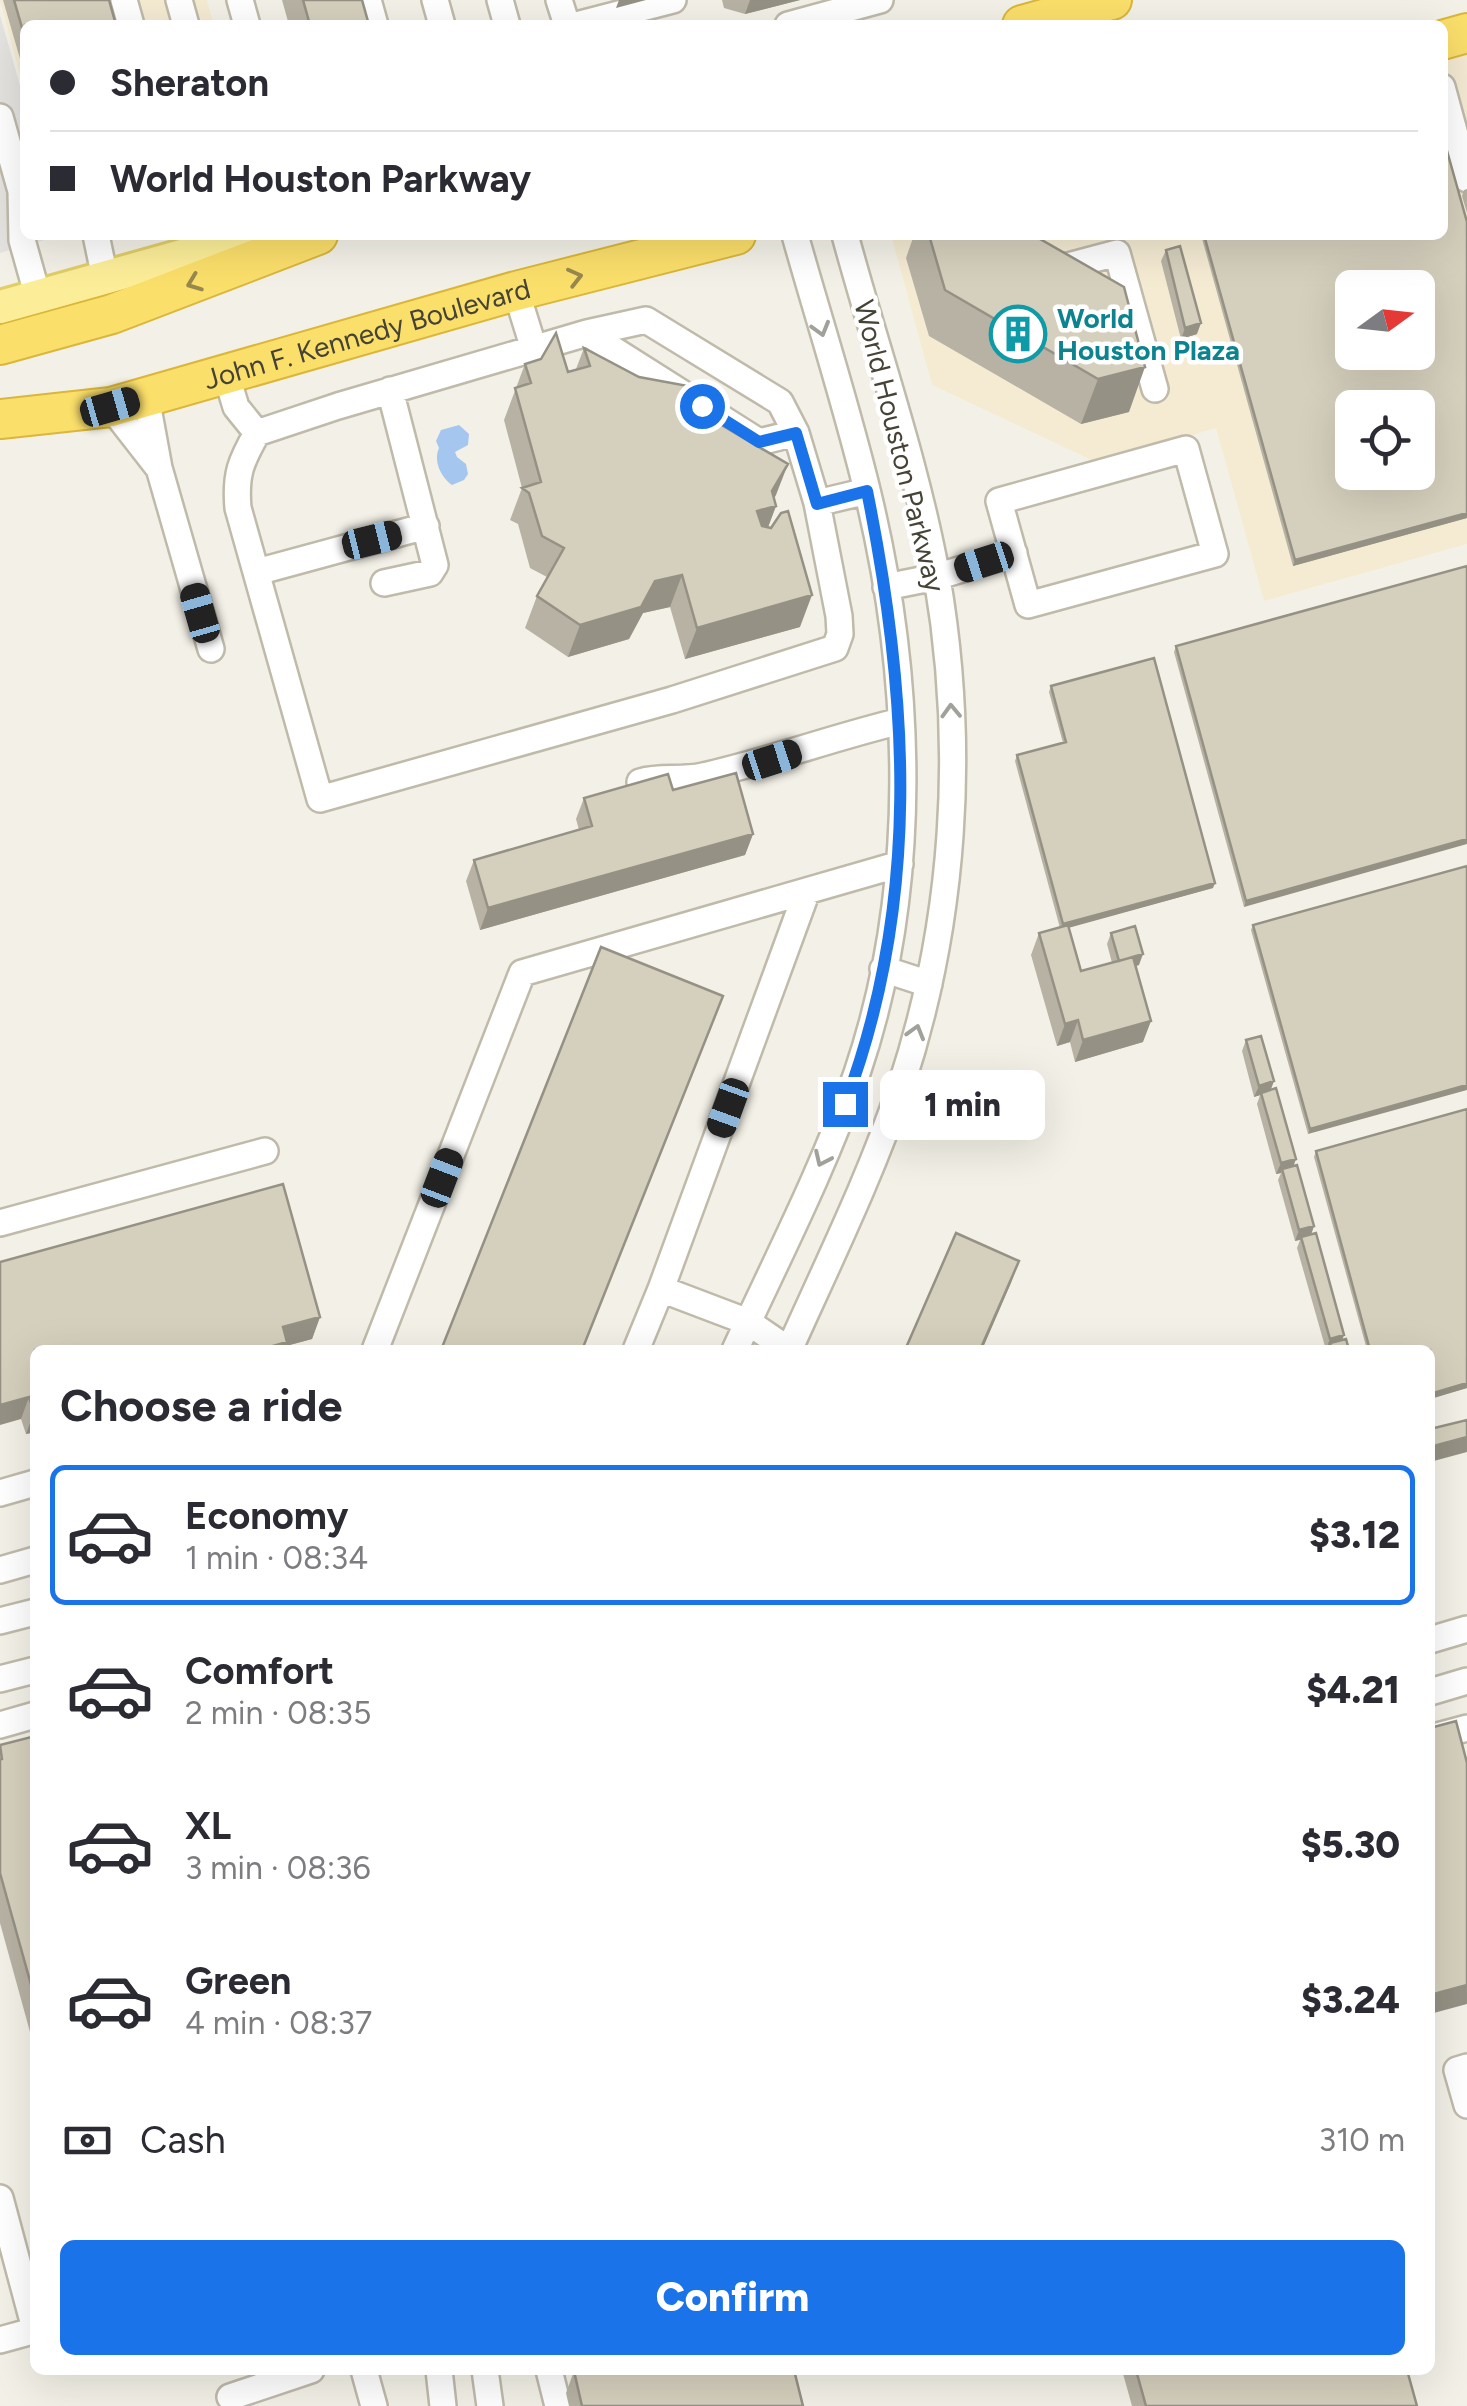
<!DOCTYPE html>
<html lang="en">
<head>
<meta charset="utf-8">
<style>
	:root { --surface:#fff; --page:#f7f7f7; --text:#2b2b33; --muted:#7c7c81; --line:#e1e1e2; --accent:#1a73e8 }
	body { margin:0; font-family:Figtree,sans-serif; background:var(--page); color:var(--text); height:100vh; display:flex; flex-direction:column; font-size:38px; white-space:nowrap }
	* { box-sizing:border-box; margin:0 }
	p { font-size:32px; color:var(--muted) }
	.icon { flex:none; width:55px; height:55px; fill:none; stroke:currentColor; stroke-width:2; stroke-linecap:round; stroke-linejoin:round }
	.map { position:relative; flex:1; overflow:hidden }
	.details { position:absolute; left:30px; top:1345px; width:1405px; height:1030px; display:flex; flex-direction:column; background:var(--surface); border-radius:15px; box-shadow:0 10px 40px #0002 }
	.details>* { flex:none }
	.guide { position:absolute; left:20px; top:20px; width:1428px; height:220px; border-radius:15px; box-shadow:0 10px 40px #0002; display:grid; align-content:center; height:220px; padding:0 30px; background:var(--surface) }
	.needle { width:65px; rotate:75deg }
	.buttons { position:absolute; left:1335px; top:270px; display:grid; gap:20px }
	.buttons a { display:grid; place-items:center; width:100px; height:100px; border-radius:15px; background:var(--surface); box-shadow:0 10px 40px #0002; font-size:50px }
	.end { position:absolute; width:45px; height:45px; margin:-22px; border:12px solid #1a73e8; background:#fff; box-shadow:0 0 0 5px #fff }
	.from { border-radius:50% }
	.bubble { position:absolute; height:70px; border-radius:15px; background:var(--surface); box-shadow:0 10px 40px #0002; font-size:32px; font-weight:800; line-height:70px; text-align:center }
	.car { position:absolute; width:30px; height:60px; margin:-30px -15px; border-radius:12px; box-shadow:0 0 8px 2px #0007; background:linear-gradient(#222 24%,#8ab4d8 0 40%,#222 0 76%,#8ab4d8 0 86%,#222 0) }
	.guide b { display:flex; align-items:center; gap:35px; height:95px; font-size:38px }
	.guide b+b { border-top:2px solid var(--line) }
	.guide i { width:25px; height:25px; background:var(--text) }
	ul { padding:0; list-style:none }
	li { display:flex; align-items:center; gap:30px; height:140px; margin:0 20px 15px; padding:0 10px; border:5px solid transparent; border-radius:15px }
	li div { flex:1 }
	li b { display:block; font-size:38px }
	li em { font-style:normal; font-weight:800 }
	li.on { border-color:var(--accent) }
	li>.icon { width:90px; height:90px; stroke-width:1.5 }
	h2 { padding:0 30px; font-size:45px; line-height:120px }
	.pay { display:flex; align-items:center; gap:25px; height:110px; padding:0 30px; font-size:38px }
	.pay p { margin-inline-start:auto }
	.cta { display:flex; gap:20px; margin-top:auto; padding:20px 30px }
	.cta a { flex:1; height:115px; border-radius:15px; background:var(--accent); color:#fff; font-size:40px; font-weight:800; line-height:115px; text-align:center }
	.map>svg:first-child { display:block }
	.commercial { fill:#f5ebd3; fill-rule:evenodd }
	.parking { fill:#e5e3df }
	.water { fill:#a5c6ef }
	.lines { fill:none; stroke-linecap:round; stroke-linejoin:round }
	.minor-casing { stroke:#bfbaaa; stroke-width:30 }
	.major-casing { stroke:#e1ce67; stroke-width:38 }
	.highway-casing { stroke:#dab63a; stroke-width:42 }
	.minor { stroke:#fff; stroke-width:25 }
	.major { stroke:#fcee98; stroke-width:32 }
	.highway { stroke:#fbdf6b; stroke-width:38 }
	.wall { fill:#b7b2a3 }
	.shaded-wall { fill:#959184 }
	.building { fill:#d5cfbd; stroke:#959184; stroke-width:2.5; fill-rule:evenodd }
	.oneway { stroke:#97894e }
	.oneway2 { stroke:#a2a09a }
	.route { stroke:#1a73e8; stroke-width:12 }
	.labels { text-anchor:middle; stroke-width:9; stroke-linejoin:round; paint-order:stroke }
	.culture-label { font-size:28px; font-weight:bold; fill:#0d838f; stroke:#fff; text-anchor:start }
	.street-label { font-size:28px; fill:#464236; stroke:#fff }
</style>
</head>
<body>
<div class="map">
<svg width="1467" height="2406" viewBox="0 0 1467 2406">
	<rect width="100%" height="100%" fill="#f3f1e7"/>
	<path class="commercial" d="M 0,0 L 207,0 L 214,25 L 25,25 L 25,93 Z
		M 1467,49 L 1467,544 L 1264,601 L 1216,428 L 1100,464 L 932,385 L 891,235 L 1442,235 L 1443,56 ZM 1352,288 L 1418,288 L 1418,352 L 1352,352 ZM 1352,408 L 1418,408 L 1418,472 L 1352,472 Z"/>
	<path class="parking" d="M 0,15 L 25,103 L 25,235 L 62,235 L 0,253 Z"/>
	<path class="water" d="M 459,425 L 469,434 L 468,445 L 455,452 L 457,457 L 466,464 L 468,474 L 464,480 L 452,485 C 441,477 433,461 439,448 L 436,441 L 441,430 Z"/>
	<g class="lines">
		<g class="minor-casing">
			<path id="minor" d="M 124,0 L 131,25
				M 179,0 L 186,25
				M 240,0 L 247,25
				M 368,0 L 375,25
				M 435,0 L 442,25
				M 500,0 L 507,25
				M 559,0 L 567,25
				M 576,25 L 673,0
				M 788,25 L 880,0
				M 1442,87 L 1467,179
				M 0,117 L 21,191 L 22,240 L 38,297
				M 96,235 L 105,278
				M 991,235 L 1043,267 L 1068,266 L 1117,253 L 1155,389
				M 516,291 L 534,349
				M 646,320 L 780,402 L 796,433 L 817,503 L 839,616 L 840,634 L 835,648 L 672,700 L 320,799 L 238,508 C 235,474 241,461 257,433 L 338,406 L 587,333 Z
				M 587,333 L 759,442 L 796,433
				M 226,374 L 236,407 L 257,433
				M 146,397 L 159,468 L 211,649
				M 111,407 L 157,466
				M 1186,449 L 1215,554 L 1028,605 L 999,501 Z
				M 817,503 L 867,491
				M 257,572 L 426,526
				M 384,583 L 430,573 L 435,565 L 390,390
				M 886,587 L 936,577 L 1014,553
				M 640,782 C 660,776 682,781 703,776 C 770,761 834,737 901,721
				M 883,969 L 929,984
				M 0,1223 L 265,1151
				M 661,1289 L 748,1322 L 789,1350
				M 375,1350 L 522,973 L 900,864
				M 636,1350 L 661,1289 L 807,891
				M 735,1350 C 777,1259 824,1168 857,1073 C 920,888 913,678 867,490 C 846,404 819,320 795,235
				M 789,1350 C 828,1263 871,1176 901,1086 C 955,922 966,747 937,578 C 917,465 875,346 845,235
				M 0,1493 L 35,1483
				M 0,1570 L 35,1560
				M 0,1621 L 35,1612
				M 1430,1640 L 1467,1629
				M 0,1679 L 35,1670
				M 1430,1692 L 1467,1681
				M 0,1725 L 35,1715
				M 1430,1738 L 1467,1728
				M 1467,2067 L 1457,2070 L 1467,2105
				M 0,2198 L 34,2325 L 29,2332 L 0,2340
				M 364,2370 L 374,2406
				M 439,2370 L 443,2406
				M 485,2370 L 490,2406
				M 549,2370 L 558,2406
				M 230,2397 L 311,2370"/>
		</g>
		<g class="major-casing">
			<path id="major" d="M 0,307 L 257,235"/>
		</g>
		<g class="highway-casing">
			<g id="highway">
				<path d="M 1022,25 L 1112,0"/>
				<path d="M 1442,40 L 1467,33"/>
				<path d="M 0,345 L 112,314 L 318,235"/>
				<path id="s1" d="M 0,419 L 111,407 L 516,291 L 736,235"/>
			</g>
		</g>
		<use href="#minor" class="minor"/>
		<use href="#major" class="major"/>
		<use href="#highway" class="highway"/>
	</g>
	<path class="wall" d="M 3,0 L 109,0 L 25,25 L 25,76 Z
		M 282,0 L 362,0 L 369,25 L 289,25 Z
		M 722,0 L 800,0 L 745,14 L 724,8 Z
		M 1467,189 L 1467,213 L 1462,196 L 1464,190 Z
		M 1467,222 L 1467,518 L 1293,566 L 1201,235 L 1442,235 Z
		M 914,235 L 1033,235 L 1129,412 L 1081,424 L 929,336 L 906,258 Z
		M 1166,250 L 1197,334 L 1181,339 L 1161,261 Z
		M 584,348 L 699,429 L 774,499 L 776,506 L 768,527 L 800,627 L 685,659 L 670,607 L 643,613 L 629,639 L 568,657 L 525,628 L 537,596 L 547,577 L 530,568 L 518,524 L 510,520 L 522,488 L 504,420 L 525,364 L 568,372 L 576,369 Z
		M 1467,566 L 1244,907 L 1174,652 L 1176,646 Z
		M 1051,686 L 1213,888 L 1069,927 L 1081,971 L 1112,963 L 1107,944 L 1111,933 L 1139,965 L 1136,966 L 1143,1042 L 1075,1062 L 1070,1042 L 1057,1046 L 1031,955 L 1039,933 L 1060,928 L 1015,761 L 1017,755 L 1063,743 L 1049,692 Z
		M 673,790 L 753,834 L 745,855 L 480,930 L 466,881 L 474,860 L 579,830 L 576,819 L 584,798 Z
		M 1467,866 L 1308,1134 L 1251,930 L 1253,925 Z
		M 1246,1040 L 1271,1090 L 1296,1159 L 1293,1166 L 1314,1226 L 1311,1235 L 1343,1340 L 1349,1350 L 1326,1350 L 1297,1248 L 1300,1240 L 1295,1241 L 1278,1180 L 1281,1173 L 1276,1174 L 1257,1104 L 1260,1095 L 1254,1097 L 1242,1051 Z
		M 1316,1151 L 1467,1388 L 1430,1399 L 1430,1350 L 1367,1350 L 1314,1157 Z
		M 0,1262 L 320,1317 L 312,1339 L 286,1346 L 284,1350 L 35,1350 L 35,1432 L 26,1434 L 21,1419 Z
		M 35,1736 L 35,2050 L 0,1923 L 0,1745 Z
		M 1122,2370 L 1407,2370 L 1417,2406 L 1132,2406 Z
		M 574,2371 L 803,2406 L 569,2406 L 566,2393 Z"/>
	<path class="shaded-wall" d="M 619,0 L 646,0 L 616,8 Z
		M 750,0 L 800,0 L 745,14 Z
		M 1201,323 L 1197,334 L 1181,339 L 1185,328 Z
		M 1145,367 L 1129,412 L 1081,424 L 1098,379 Z
		M 788,464 L 776,495 L 769,508 L 776,506 L 764,538 L 757,511 L 772,491 Z
		M 1467,513 L 1467,518 L 1293,566 L 1295,560 Z
		M 682,575 L 670,607 L 643,613 L 629,639 L 568,657 L 580,625 L 655,581 Z
		M 812,595 L 800,627 L 685,659 L 697,628 Z
		M 753,834 L 745,855 L 480,930 L 488,908 Z
		M 1467,839 L 1467,844 L 1244,907 L 1246,901 Z
		M 1215,883 L 1213,888 L 1061,930 L 1063,924 Z
		M 1143,954 L 1139,965 L 1115,972 L 1119,961 Z
		M 1078,1020 L 1070,1042 L 1057,1046 L 1065,1024 Z
		M 1151,1021 L 1143,1042 L 1075,1062 L 1083,1040 Z
		M 1274,1081 L 1270,1092 L 1254,1097 L 1259,1086 Z
		M 1467,1085 L 1467,1090 L 1308,1134 L 1310,1129 Z
		M 1296,1159 L 1292,1170 L 1282,1169 L 1281,1173 L 1276,1174 L 1281,1163 Z
		M 1314,1226 L 1310,1237 L 1295,1241 L 1299,1230 Z
		M 1019,1261 L 1011,1283 L 982,1350 L 980,1350 Z
		M 320,1317 L 312,1339 L 286,1346 L 284,1350 L 259,1350 L 283,1327 Z
		M 1344,1335 L 1340,1346 L 1330,1343 L 1328,1349 L 1326,1350 L 1330,1339 Z
		M 1467,1383 L 1467,1388 L 1430,1399 L 1430,1394 Z
		M 29,1397 L 21,1419 L 0,1425 L 0,1405 Z
		M 34,1412 L 35,1412 L 35,1432 L 26,1434 Z
		M 1467,1437 L 1467,1452 L 1430,1462 L 1430,1447 Z
		M 1467,1985 L 1467,2004 L 1430,2014 L 1430,1995 Z"/>
	<path class="building" d="M 14,0 L 109,0 L 116,25 L 25,25 L 25,38 Z
		M 303,0 L 362,0 L 369,25 L 310,25 Z
		M 1442,133 L 1467,222 L 1467,513 L 1295,560 L 1204,235 L 1442,235 ZM 1352,288 L 1418,288 L 1418,352 L 1352,352 ZM 1352,408 L 1418,408 L 1418,472 L 1352,472 Z
		M 929,235 L 1033,235 L 1124,287 L 1145,367 L 1098,379 L 945,290 Z
		M 1180,246 L 1201,323 L 1185,328 L 1166,250 Z
		M 556,333 L 568,372 L 590,366 L 584,348 L 639,377 L 688,386 L 699,429 L 718,423 L 788,464 L 772,491 L 776,506 L 757,511 L 762,526 L 771,528 L 781,513 L 788,511 L 812,595 L 697,628 L 682,575 L 655,581 L 641,607 L 580,625 L 537,596 L 564,548 L 542,536 L 529,493 L 522,488 L 541,482 L 515,388 L 531,383 L 525,364 L 541,359 Z
		M 1467,566 L 1467,839 L 1246,901 L 1176,646 Z
		M 1154,658 L 1215,883 L 1063,924 L 1017,755 L 1066,742 L 1051,686 Z
		M 736,773 L 753,834 L 488,908 L 474,860 L 592,826 L 584,798 L 668,774 L 673,790 Z
		M 1467,866 L 1467,1085 L 1310,1129 L 1253,925 Z
		M 1068,925 L 1081,971 L 1133,957 L 1151,1021 L 1083,1040 L 1078,1020 L 1065,1024 L 1039,933 Z
		M 1135,926 L 1143,954 L 1119,961 L 1111,933 Z
		M 601,947 L 723,996 L 582,1350 L 441,1350 Z
		M 1261,1036 L 1274,1081 L 1259,1086 L 1246,1040 Z
		M 1276,1088 L 1296,1159 L 1281,1163 L 1261,1093 Z
		M 1467,1109 L 1467,1383 L 1430,1394 L 1430,1350 L 1370,1350 L 1316,1151 Z
		M 1297,1165 L 1314,1226 L 1299,1230 L 1282,1169 Z
		M 283,1184 L 320,1317 L 283,1327 L 287,1342 L 259,1350 L 35,1350 L 35,1412 L 34,1412 L 29,1397 L 0,1405 L 0,1262 Z
		M 956,1233 L 1019,1261 L 980,1350 L 905,1350 Z
		M 1316,1233 L 1344,1335 L 1330,1339 L 1301,1237 Z
		M 1346,1339 L 1349,1350 L 1332,1350 L 1330,1343 Z
		M 1467,1420 L 1467,1437 L 1430,1447 L 1430,1429 Z
		M 1456,1721 L 1467,1763 L 1467,1985 L 1430,1995 L 1430,1728 Z
		M 35,1736 L 35,1999 L 0,1873 L 0,1760 L 2,1759 L 0,1745 Z
		M 577,2370 L 794,2370 L 803,2406 L 582,2406 L 574,2371 Z
		M 1136,2370 L 1407,2370 L 1417,2406 L 1146,2406 Z"/>
	<defs><path id="oneway-chevron" d="M-2-3.5L2.5 0L-2 3.5" fill="none" stroke-width="1.6" stroke-linecap="round" stroke-linejoin="round" transform="scale(2.5)"/></defs>
	<g class="oneway">
		<use href="#oneway-chevron" transform="translate(575 277) rotate(-14)"/>
		<use href="#oneway-chevron" transform="translate(194 283) rotate(159)"/>
	</g>
	<g class="oneway2">
		<use href="#oneway-chevron" transform="translate(821 329) rotate(74)"/>
		<use href="#oneway-chevron" transform="translate(951 711) rotate(-92)"/>
		<use href="#oneway-chevron" transform="translate(916 1032) rotate(-74)"/>
		<use href="#oneway-chevron" transform="translate(822 1159) rotate(115)"/>
	</g>
	<g class="lines">
		<path class="route" d="M 702,406 L 759,442 L 796,433 L 817,504 L 867,491 C 909,698 921,902 845,1104"/>
	</g>
	<defs>
		<g id="building-ring" transform="scale(2.875)"><circle r="9.5" fill="#fff" stroke="#0f9aa8" stroke-width="1.5"/><path d="M-4-6H4V6H1V3H-1V6H-4ZM-2.5-4.3h1.7v1.8h-1.7ZM.8-4.3h1.7v1.8H.8ZM-2.5-1h1.7V.8h-1.7ZM.8-1h1.7V.8H.8Z" fill="#0f9aa8"/></g>
	</defs>
	<g fill-rule="evenodd">
		<use href="#building-ring" x="1018" y="334"/>
	</g>
	<g class="labels">
		<g class="culture-label">
			<text x="1057" y="328">World<tspan x="1057" dy="32">Houston Plaza</tspan></text>
		</g>
		<g class="street-label">
			<text dy="10" stroke="none"><textPath href="#s1" startOffset="378">John F. Kennedy Boulevard</textPath></text>
			<text transform="translate(900 446) rotate(76)" y="10">World Houston Parkway</text>
		</g>
	</g>
</svg>
<div class="buttons">
<a><svg class="needle" viewBox="-14 -14 28 28"><path d="M0-13l5 13h-10z" fill="#e53935"/><path d="M0 13l5-13h-10z" fill="#7c7c81"/></svg></a>
<a><svg class="icon" aria-label="locate" viewBox="0 0 24 24"><circle cx="12" cy="12" r="6"/><path d="M12 2v4M12 18v4M2 12h4M18 12h4"/></svg></a>
</div>
<i class="end from" style="left:702px;top:406px"></i>
<i class="end" style="left:845px;top:1104px"></i>
<div class="bubble" style="left:880px;top:1070px;width:165px">1 min</div>
<i class="car" style="left:110px;top:407px;rotate:74deg"></i>
<i class="car" style="left:372px;top:540px;rotate:76deg"></i>
<i class="car" style="left:984px;top:562px;rotate:252deg"></i>
<i class="car" style="left:200px;top:613px;rotate:344deg"></i>
<i class="car" style="left:772px;top:760px;rotate:72deg"></i>
<i class="car" style="left:728px;top:1108px;rotate:200deg"></i>
<i class="car" style="left:442px;top:1178px;rotate:21deg"></i>
<div class="guide">
<b><i class="from"></i>Sheraton</b>
<b><i></i>World Houston Parkway</b>
</div>
<section class="details">
<h2>Choose a ride</h2>
<ul>
<li class="on"><svg class="icon" aria-label="car" viewBox="0 0 24 24"><path d="M5 17H2v-5l4-1 3-4h7l3 4 3 1v5h-3M9 17h6M6 11h13"/><circle cx="7" cy="17" r="2"/><circle cx="17" cy="17" r="2"/></svg><div><b>Economy</b><p>1 min · 08:34</p></div><em>$3.12</em></li>
<li><svg class="icon" aria-label="car" viewBox="0 0 24 24"><path d="M5 17H2v-5l4-1 3-4h7l3 4 3 1v5h-3M9 17h6M6 11h13"/><circle cx="7" cy="17" r="2"/><circle cx="17" cy="17" r="2"/></svg><div><b>Comfort</b><p>2 min · 08:35</p></div><em>$4.21</em></li>
<li><svg class="icon" aria-label="car" viewBox="0 0 24 24"><path d="M5 17H2v-5l4-1 3-4h7l3 4 3 1v5h-3M9 17h6M6 11h13"/><circle cx="7" cy="17" r="2"/><circle cx="17" cy="17" r="2"/></svg><div><b>XL</b><p>3 min · 08:36</p></div><em>$5.30</em></li>
<li><svg class="icon" aria-label="car" viewBox="0 0 24 24"><path d="M5 17H2v-5l4-1 3-4h7l3 4 3 1v5h-3M9 17h6M6 11h13"/><circle cx="7" cy="17" r="2"/><circle cx="17" cy="17" r="2"/></svg><div><b>Green</b><p>4 min · 08:37</p></div><em>$3.24</em></li>
</ul>
<div class="pay"><svg class="icon" aria-label="cash" viewBox="0 0 24 24"><path d="M3 7h18v10H3z"/><circle cx="12" cy="12" r="2"/></svg>Cash<p>310 m</p></div>
<div class="cta"><a>Confirm</a></div>
</section>
</div>
</body>
</html>
